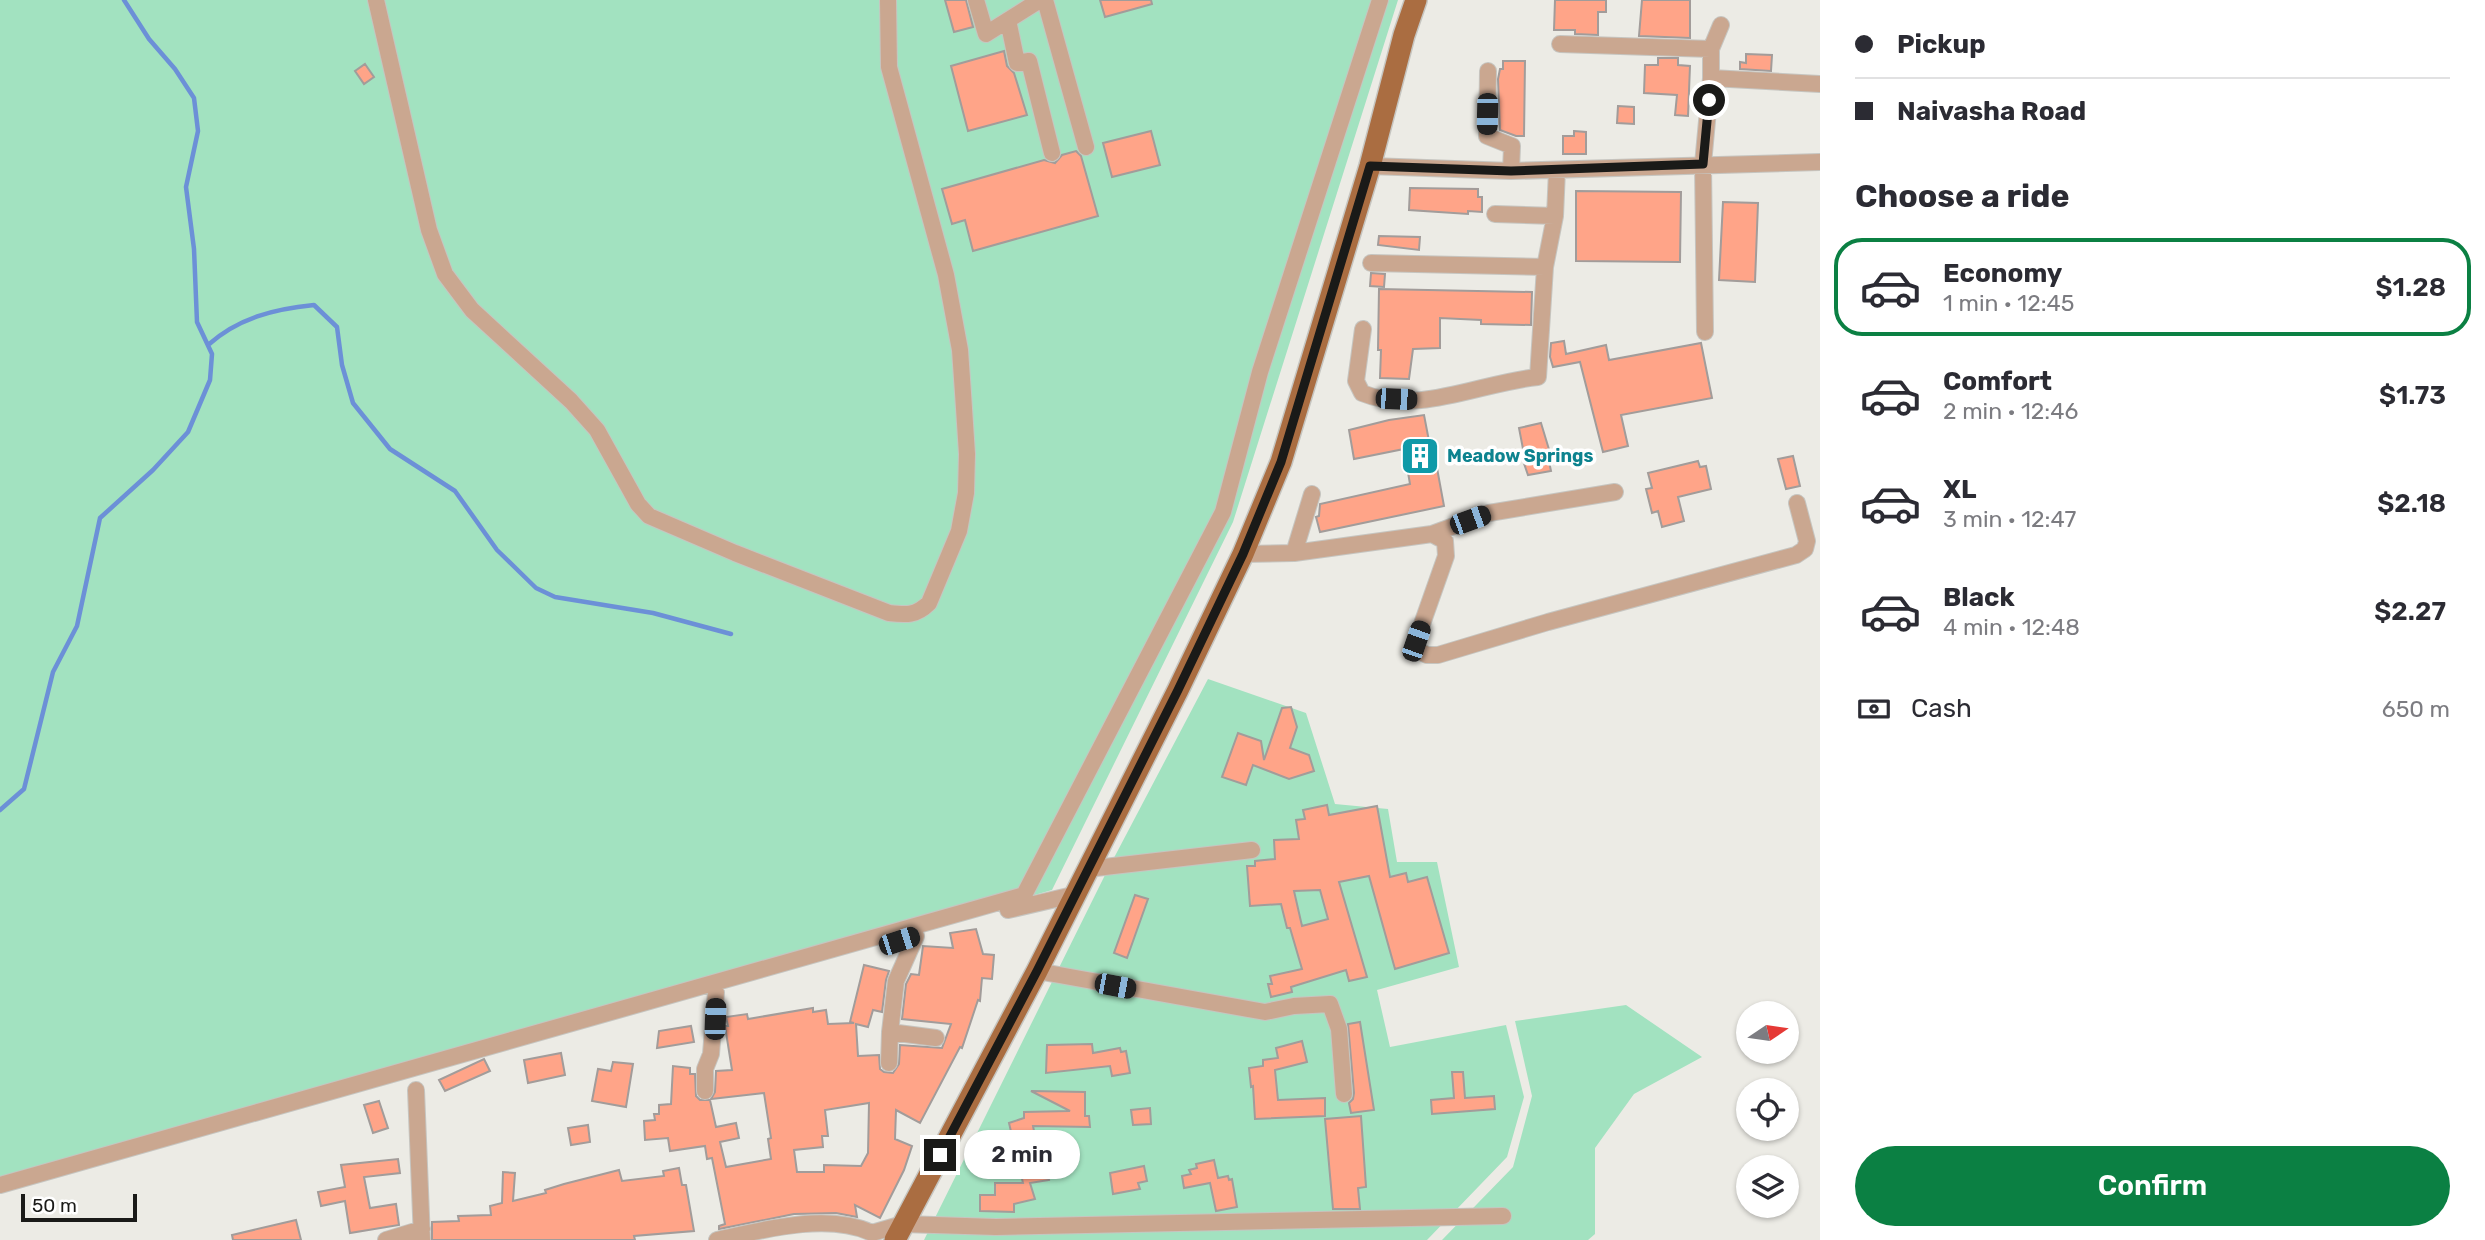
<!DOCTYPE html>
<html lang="en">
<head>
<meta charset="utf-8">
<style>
	:root { --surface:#fff; --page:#f7f7f7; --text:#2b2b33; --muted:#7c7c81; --line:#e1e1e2; --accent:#0b8043 }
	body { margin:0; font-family:Rubik,sans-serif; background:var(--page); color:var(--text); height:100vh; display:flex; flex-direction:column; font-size:26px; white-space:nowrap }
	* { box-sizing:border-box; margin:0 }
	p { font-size:23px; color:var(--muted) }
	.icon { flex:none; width:38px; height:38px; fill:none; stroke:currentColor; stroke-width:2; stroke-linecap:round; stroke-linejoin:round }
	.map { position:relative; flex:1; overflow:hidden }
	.drawer { display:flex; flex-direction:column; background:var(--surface); width:665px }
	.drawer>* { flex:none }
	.banner { display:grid; align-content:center; height:154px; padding:0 35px; background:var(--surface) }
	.needle { width:46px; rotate:77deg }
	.tools { position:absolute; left:1736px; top:1001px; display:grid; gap:14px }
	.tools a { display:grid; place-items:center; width:63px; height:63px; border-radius:50%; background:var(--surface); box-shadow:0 2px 5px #0004; font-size:35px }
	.scale { position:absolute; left:21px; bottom:18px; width:116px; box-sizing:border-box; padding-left:7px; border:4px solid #1a1a18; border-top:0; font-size:19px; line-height:24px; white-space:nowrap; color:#1a1a18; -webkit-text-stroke:5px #fff; paint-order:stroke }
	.end { position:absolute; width:32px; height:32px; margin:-16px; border:9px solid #1a1a18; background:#fff; box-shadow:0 0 0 4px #fff }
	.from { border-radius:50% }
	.bubble { position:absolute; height:49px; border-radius:24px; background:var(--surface); box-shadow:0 2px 5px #0004; font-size:23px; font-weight:600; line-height:49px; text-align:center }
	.car { position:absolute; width:21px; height:42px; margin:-21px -10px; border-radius:9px; box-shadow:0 0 5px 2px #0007; background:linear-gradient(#222 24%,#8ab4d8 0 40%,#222 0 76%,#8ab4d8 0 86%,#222 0) }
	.banner b { display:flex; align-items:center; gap:24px; height:66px; font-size:26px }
	.banner b+b { border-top:2px solid var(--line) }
	.banner i { width:18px; height:18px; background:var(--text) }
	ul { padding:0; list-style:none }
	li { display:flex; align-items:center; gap:21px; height:98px; margin:0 14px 10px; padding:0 21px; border:4px solid transparent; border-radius:28px }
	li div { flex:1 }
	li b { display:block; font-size:26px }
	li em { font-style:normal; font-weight:600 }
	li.on { border-color:var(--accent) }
	li>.icon { width:63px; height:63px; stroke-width:1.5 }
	h2 { padding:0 35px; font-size:32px; line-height:84px }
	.pay { display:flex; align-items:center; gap:18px; height:77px; padding:0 35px; font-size:26px }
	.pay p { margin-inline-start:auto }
	.primary-button { display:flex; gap:14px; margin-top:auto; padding:14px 35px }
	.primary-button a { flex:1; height:80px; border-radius:42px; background:var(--accent); color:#fff; font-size:28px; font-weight:600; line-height:80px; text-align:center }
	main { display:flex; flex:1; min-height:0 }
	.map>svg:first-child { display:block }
	.green { fill:#a2e2c0 }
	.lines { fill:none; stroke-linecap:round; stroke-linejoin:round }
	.stream { stroke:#6c90d7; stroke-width:4.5 }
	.building { fill:#ffa488; stroke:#a29c9a; stroke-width:2; fill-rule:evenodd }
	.minor-casing { stroke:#c6c5c0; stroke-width:18 }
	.major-casing { stroke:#c6c5c0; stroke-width:24 }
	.minor { stroke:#caa790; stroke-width:16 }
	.major { stroke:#aa6d41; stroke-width:21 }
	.route { stroke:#1a1a18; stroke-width:9 }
	.labels { text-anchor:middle; stroke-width:7; stroke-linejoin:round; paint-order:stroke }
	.culture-label { font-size:18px; font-weight:bold; fill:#0d838f; stroke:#fff; text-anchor:start }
</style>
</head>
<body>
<main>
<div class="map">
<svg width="1820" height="1240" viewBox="0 0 1820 1240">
	<rect width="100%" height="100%" fill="#ecebe5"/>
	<path class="green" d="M 0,0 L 1398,0 L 1233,522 L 1052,890 L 0,1192 Z
		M 1208,679 L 1306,713 L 1335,804 L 1388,809 L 1397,862 L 1437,862 L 1459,967 L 1377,990 L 1390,1047 L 1506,1025 L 1524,1097 L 1507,1157 L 1427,1240 L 924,1240 L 1106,873 Z
		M 1626,1005 L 1702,1057 L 1634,1094 L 1595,1148 L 1595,1234 L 1588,1240 L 1442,1240 L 1513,1167 L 1532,1096 L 1515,1021 Z"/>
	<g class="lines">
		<path class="stream" d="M 208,345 C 238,318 274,309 314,305 L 337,327 L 342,365 L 353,403 L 390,449 L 455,491 L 497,550 L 536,588 L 555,597 L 653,613 L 731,634
			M 0,810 L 24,789 L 53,672 L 77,626 L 100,518 L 153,470 L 188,432 L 210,380 L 212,354 L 197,322 L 194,249 L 186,187 L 198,131 L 194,98 L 175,69 L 149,39 L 124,0"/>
	</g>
	<path class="building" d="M 945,0 L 966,0 L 973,27 L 954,32 Z
		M 1100,0 L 1151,0 L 1152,4 L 1105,17 Z
		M 1555,0 L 1606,0 L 1606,12 L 1598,12 L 1598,35 L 1575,34 L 1575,30 L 1554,30 Z
		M 1642,0 L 1690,0 L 1690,38 L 1639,36 Z
		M 1004,51 L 1007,66 L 1014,73 L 1027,115 L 968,131 L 951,66 Z
		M 1746,54 L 1772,55 L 1771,71 L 1740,69 L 1740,62 L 1746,63 Z
		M 1658,58 L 1678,58 L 1678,65 L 1690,66 L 1688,116 L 1675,115 L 1677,95 L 1644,93 L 1645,65 L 1658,65 Z
		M 1503,61 L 1525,61 L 1524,136 L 1516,136 L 1500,130 L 1498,79 L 1500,69 L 1503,69 Z
		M 365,64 L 374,77 L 364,84 L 355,71 Z
		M 1618,106 L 1634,107 L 1634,124 L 1617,123 Z
		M 1151,131 L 1160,165 L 1112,177 L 1103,143 Z
		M 1574,131 L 1586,132 L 1586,154 L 1563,154 L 1563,136 L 1574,136 Z
		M 1076,151 L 1081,156 L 1098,216 L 973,251 L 965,220 L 952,224 L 942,189 L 1044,160 L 1055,163 L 1062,155 Z
		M 1410,188 L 1478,189 L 1478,197 L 1482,197 L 1482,212 L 1468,211 L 1468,214 L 1409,210 Z
		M 1576,191 L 1681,192 L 1680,262 L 1576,261 Z
		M 1723,202 L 1758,203 L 1755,282 L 1719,280 Z
		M 1379,236 L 1420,237 L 1419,250 L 1378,245 Z
		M 1371,273 L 1385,274 L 1384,287 L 1370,286 Z
		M 1379,289 L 1532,292 L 1531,325 L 1481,324 L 1481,320 L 1440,318 L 1440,348 L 1413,349 L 1409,379 L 1380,378 L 1381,350 L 1378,350 Z
		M 1564,341 L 1566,354 L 1606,345 L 1609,360 L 1701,343 L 1712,398 L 1621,415 L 1628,446 L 1603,452 L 1580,362 L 1553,367 L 1550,357 L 1551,343 Z
		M 1424,415 L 1429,441 L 1432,441 L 1444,506 L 1320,532 L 1316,517 L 1319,516 L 1320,504 L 1410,484 L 1404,449 L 1354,459 L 1349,430 L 1389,420 Z
		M 1541,423 L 1551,456 L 1548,457 L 1551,471 L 1528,475 L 1521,455 L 1524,454 L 1519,428 Z
		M 1793,456 L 1800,486 L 1786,489 L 1778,459 Z
		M 1698,461 L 1700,467 L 1706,466 L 1711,489 L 1678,497 L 1684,521 L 1662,527 L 1658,511 L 1652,513 L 1646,489 L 1652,488 L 1648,473 Z
		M 1291,707 L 1297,727 L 1290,748 L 1309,755 L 1314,771 L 1289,779 L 1253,765 L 1246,785 L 1222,777 L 1238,733 L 1261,741 L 1264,760 L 1282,708 Z
		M 1327,805 L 1329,815 L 1377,806 L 1390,877 L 1406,873 L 1408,882 L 1427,877 L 1449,953 L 1395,969 L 1369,876 L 1339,882 L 1367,977 L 1349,981 L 1346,970 L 1291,987 L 1292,992 L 1271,997 L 1268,984 L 1272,984 L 1270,976 L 1302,969 L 1290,928 L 1287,928 L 1281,904 L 1250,906 L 1247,866 L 1255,866 L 1255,861 L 1275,859 L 1274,840 L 1299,839 L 1296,820 L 1305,819 L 1303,810 ZM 1320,890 L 1328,919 L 1302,926 L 1294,891 Z
		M 1135,895 L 1148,899 L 1127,958 L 1114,953 Z
		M 976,929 L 983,954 L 994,955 L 992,979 L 982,978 L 980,1001 L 978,1000 L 962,1048 L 960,1047 L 920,1123 L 896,1110 L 895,1139 L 912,1146 L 904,1170 L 880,1218 L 855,1205 L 857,1217 L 836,1213 L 794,1214 L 719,1229 L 719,1226 L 725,1224 L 712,1158 L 707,1159 L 705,1146 L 670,1151 L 668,1138 L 645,1140 L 644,1121 L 655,1120 L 654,1114 L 659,1114 L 659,1105 L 671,1104 L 673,1066 L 690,1068 L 690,1074 L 695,1074 L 696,1096 L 700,1100 L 710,1100 L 716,1127 L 736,1123 L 739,1138 L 720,1142 L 726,1167 L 771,1159 L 768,1139 L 771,1138 L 764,1093 L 711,1099 L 715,1092 L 716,1071 L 732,1070 L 725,1026 L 728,1026 L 726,1017 L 747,1014 L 748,1019 L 813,1008 L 813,1012 L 826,1010 L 828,1024 L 854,1023 L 850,1022 L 864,965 L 889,971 L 886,980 L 882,1012 L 873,1010 L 868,1027 L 856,1024 L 858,1056 L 879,1055 L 880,1069 L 884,1072 L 893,1073 L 899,1064 L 900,1045 L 942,1048 L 951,1024 L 902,1019 L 906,984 L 911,974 L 919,975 L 923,946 L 953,948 L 950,933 ZM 869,1103 L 868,1153 L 861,1166 L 824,1165 L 824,1172 L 797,1172 L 794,1150 L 823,1147 L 822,1136 L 828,1136 L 825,1110 Z
		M 1360,1022 L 1374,1110 L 1351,1113 L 1349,1103 L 1353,1099 L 1354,1093 L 1348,1024 Z
		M 691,1026 L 694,1042 L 657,1048 L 659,1031 Z
		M 1302,1041 L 1307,1062 L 1275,1070 L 1278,1100 L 1325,1098 L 1325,1116 L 1255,1119 L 1253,1086 L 1251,1087 L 1249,1068 L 1263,1066 L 1263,1060 L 1278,1058 L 1276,1048 Z
		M 1092,1044 L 1093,1053 L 1120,1048 L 1121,1052 L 1126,1051 L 1130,1073 L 1112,1076 L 1110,1066 L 1046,1073 L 1047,1045 Z
		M 561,1053 L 565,1075 L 528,1083 L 524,1060 Z
		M 484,1059 L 490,1071 L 445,1091 L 439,1080 Z
		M 613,1062 L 633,1064 L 626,1107 L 592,1101 L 598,1069 L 611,1071 Z
		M 1452,1072 L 1463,1072 L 1465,1098 L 1494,1096 L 1495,1109 L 1432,1114 L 1431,1100 L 1454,1098 Z
		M 1031,1091 L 1085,1092 L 1085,1116 L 1089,1116 L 1090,1127 L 1033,1126 L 1039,1156 L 1042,1165 L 1045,1165 L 1049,1180 L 1030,1183 L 1035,1199 L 1014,1204 L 1014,1212 L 980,1211 L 980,1195 L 995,1195 L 995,1183 L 1023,1183 L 1009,1123 L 1024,1118 L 1024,1112 L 1070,1111 Z
		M 379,1101 L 388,1128 L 373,1133 L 364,1105 Z
		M 1150,1108 L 1151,1124 L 1133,1125 L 1131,1110 Z
		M 1361,1116 L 1366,1187 L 1358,1188 L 1360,1209 L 1333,1209 L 1325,1119 Z
		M 588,1125 L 590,1142 L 571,1145 L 568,1128 Z
		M 398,1159 L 400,1173 L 364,1177 L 370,1208 L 396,1204 L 399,1225 L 350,1233 L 345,1201 L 321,1206 L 318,1192 L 345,1187 L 341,1165 Z
		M 1214,1160 L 1218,1178 L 1228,1176 L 1229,1180 L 1232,1179 L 1237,1207 L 1216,1211 L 1210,1183 L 1184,1188 L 1182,1176 L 1191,1174 L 1189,1170 L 1197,1168 L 1196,1164 Z
		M 1144,1166 L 1147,1181 L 1138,1183 L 1140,1189 L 1113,1194 L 1110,1173 Z
		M 679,1168 L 682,1185 L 686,1185 L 694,1231 L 634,1236 L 635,1240 L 432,1240 L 432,1222 L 459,1221 L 458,1216 L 491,1215 L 490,1206 L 502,1203 L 503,1172 L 515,1173 L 513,1201 L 546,1193 L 545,1190 L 564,1184 L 619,1170 L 622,1181 L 664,1176 L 663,1171 Z
		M 296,1220 L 301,1240 L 233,1240 L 232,1235 Z"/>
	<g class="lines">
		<g class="minor-casing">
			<path id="minor" d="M 376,0 L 429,230 L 445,274 L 472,310 L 571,401 L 597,430 L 638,504 L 649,516 L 735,553 L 889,613 C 906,615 916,616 929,603 L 959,531 L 966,493 L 967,454 L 963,393 L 960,350 L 946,275 L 889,67 L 888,0
				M 976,0 L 986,34 L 1040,0
				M 1045,0 L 1086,147
				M 1008,20 L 1017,63 L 1029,61 L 1052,153
				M 1560,44 L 1711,49
				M 1488,71 L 1487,136 L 1512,146 L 1511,171
				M 1711,78 L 1820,84
				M 1370,166 L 1511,171 L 1820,162
				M 1495,214 L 1555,216
				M 1371,263 L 1545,267
				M 1363,329 L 1356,381 L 1362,393 C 1418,416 1482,382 1538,377 L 1545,267 L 1555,216 L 1557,170
				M 1705,332 L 1703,164 L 1711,78 L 1711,49 L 1721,25
				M 1432,534 L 1489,513 L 1615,492
				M 1294,553 L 1312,494
				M 1243,554 L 1294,553 L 1432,534 L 1445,541 L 1446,556 L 1416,641 L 1419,651 L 1427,655 L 1438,655 L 1548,622 L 1796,555 L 1805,549 L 1807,541 L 1797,503
				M 1087,869 L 1252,850
				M 1008,910 L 1073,895
				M 1037,971 L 1265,1012 L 1294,1006 L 1330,1004 L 1339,1029 L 1344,1094
				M 890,1032 L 936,1038
				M 889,1063 L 890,1032 L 896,981 L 916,936
				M 416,1090 L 422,1240
				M 705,1091 L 705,1069 L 711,1054 L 716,992
				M 0,1185 L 1024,895 L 1223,512 L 1260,372 L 1380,0
				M 386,1240 L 422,1229
				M 717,1240 C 762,1230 828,1212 872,1233 L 903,1224 L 996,1227 L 1503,1216"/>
		</g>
		<g class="major-casing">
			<path id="major" d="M 895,1240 L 1037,971 L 1178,690 L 1243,554 L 1281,462 L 1370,166 L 1404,35 L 1416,0"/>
		</g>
		<use href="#minor" class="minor"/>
		<use href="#major" class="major"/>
	</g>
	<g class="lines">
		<path class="route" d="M 940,1155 L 1037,971 L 1178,690 L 1243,554 L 1281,462 L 1370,166 L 1511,171 L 1703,164 L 1709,100"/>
	</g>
	<defs>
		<g id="building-square" transform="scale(2.0125)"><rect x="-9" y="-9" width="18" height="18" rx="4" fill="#0f9aa8" stroke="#fff"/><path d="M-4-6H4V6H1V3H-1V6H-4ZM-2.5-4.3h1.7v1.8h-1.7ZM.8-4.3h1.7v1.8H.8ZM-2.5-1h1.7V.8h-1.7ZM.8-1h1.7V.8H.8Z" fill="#fff"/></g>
	</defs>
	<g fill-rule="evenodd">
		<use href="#building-square" x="1420" y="456"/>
	</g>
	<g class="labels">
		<g class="culture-label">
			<text x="1447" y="462">Meadow Springs</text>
		</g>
	</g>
</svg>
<div class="tools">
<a><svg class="needle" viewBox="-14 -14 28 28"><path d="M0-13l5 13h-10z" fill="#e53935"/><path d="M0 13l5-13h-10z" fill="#7c7c81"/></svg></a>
<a><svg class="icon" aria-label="locate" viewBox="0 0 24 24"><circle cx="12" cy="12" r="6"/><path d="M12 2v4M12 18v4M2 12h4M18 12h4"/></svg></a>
<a><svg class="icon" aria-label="layers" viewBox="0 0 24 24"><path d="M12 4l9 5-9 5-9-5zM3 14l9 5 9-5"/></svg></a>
</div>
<div class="scale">50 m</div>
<i class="end from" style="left:1709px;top:100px"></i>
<i class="end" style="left:940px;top:1155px"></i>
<div class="bubble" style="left:964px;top:1130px;width:116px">2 min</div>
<i class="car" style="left:1487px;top:114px;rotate:181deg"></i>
<i class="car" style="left:1396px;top:399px;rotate:92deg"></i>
<i class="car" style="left:1470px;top:520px;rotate:70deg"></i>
<i class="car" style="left:1416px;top:641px;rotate:19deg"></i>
<i class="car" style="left:899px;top:941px;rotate:72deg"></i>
<i class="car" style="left:1115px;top:986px;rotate:101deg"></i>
<i class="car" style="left:715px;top:1019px;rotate:2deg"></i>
</div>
<section class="drawer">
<div class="banner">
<b><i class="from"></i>Pickup</b>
<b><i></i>Naivasha Road</b>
</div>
<h2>Choose a ride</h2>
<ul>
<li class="on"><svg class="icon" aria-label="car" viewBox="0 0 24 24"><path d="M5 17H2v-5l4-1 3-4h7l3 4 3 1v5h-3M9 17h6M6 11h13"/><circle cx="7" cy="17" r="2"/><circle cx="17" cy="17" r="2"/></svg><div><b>Economy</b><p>1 min · 12:45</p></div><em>$1.28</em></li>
<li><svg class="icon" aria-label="car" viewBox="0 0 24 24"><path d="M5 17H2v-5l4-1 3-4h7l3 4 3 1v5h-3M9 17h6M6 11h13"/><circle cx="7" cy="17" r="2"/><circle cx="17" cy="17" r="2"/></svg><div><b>Comfort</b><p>2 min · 12:46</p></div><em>$1.73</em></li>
<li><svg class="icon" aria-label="car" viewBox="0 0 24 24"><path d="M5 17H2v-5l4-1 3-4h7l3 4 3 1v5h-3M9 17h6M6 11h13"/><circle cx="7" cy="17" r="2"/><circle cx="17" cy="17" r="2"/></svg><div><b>XL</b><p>3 min · 12:47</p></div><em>$2.18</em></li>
<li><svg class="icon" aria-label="car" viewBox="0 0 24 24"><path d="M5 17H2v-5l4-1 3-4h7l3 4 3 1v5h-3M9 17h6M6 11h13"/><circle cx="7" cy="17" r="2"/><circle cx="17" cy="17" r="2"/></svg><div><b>Black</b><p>4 min · 12:48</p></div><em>$2.27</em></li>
</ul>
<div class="pay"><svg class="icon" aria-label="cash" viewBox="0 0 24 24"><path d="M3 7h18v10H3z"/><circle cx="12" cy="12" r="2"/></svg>Cash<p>650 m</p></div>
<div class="primary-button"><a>Confirm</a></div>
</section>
</main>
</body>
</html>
